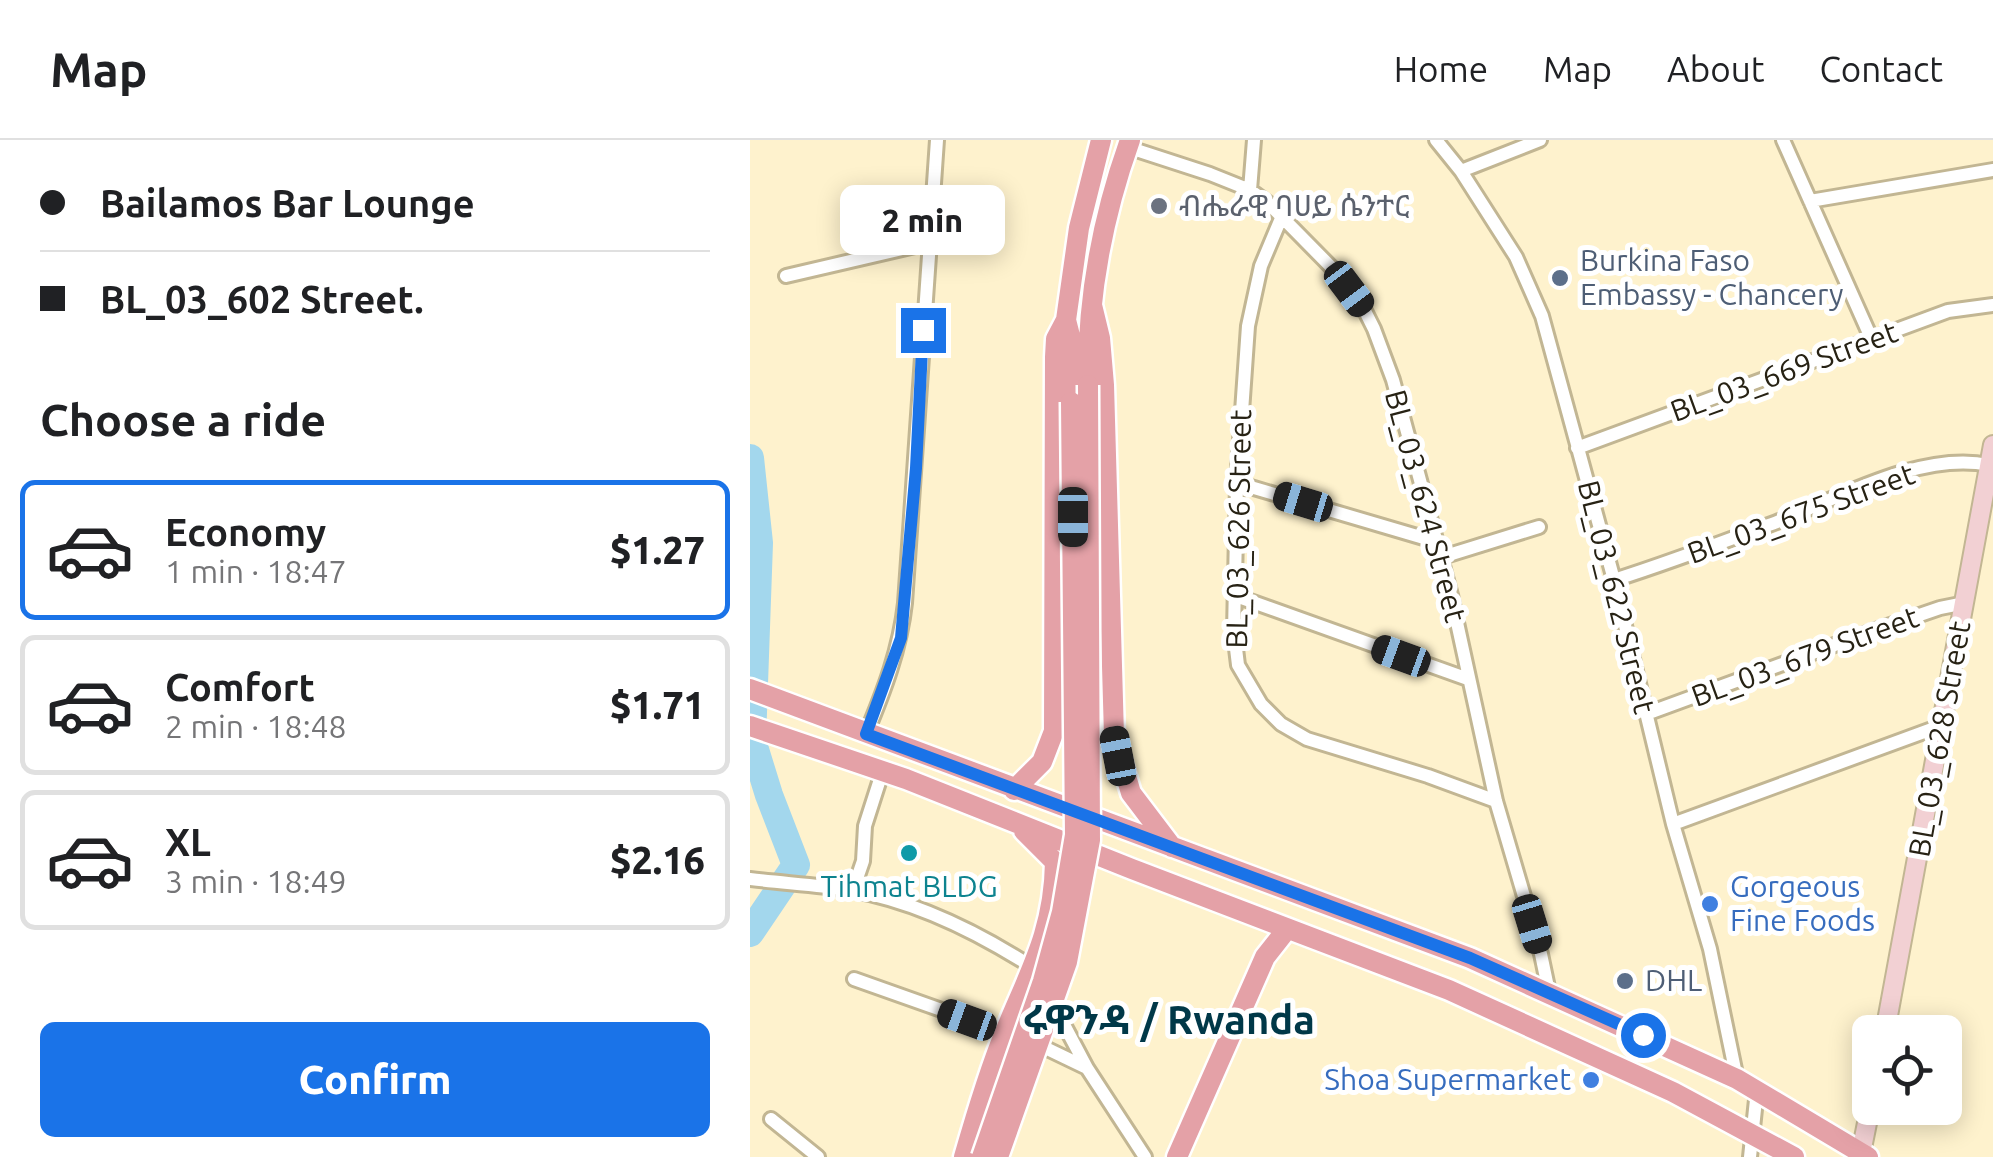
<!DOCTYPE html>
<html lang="en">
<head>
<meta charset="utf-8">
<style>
	:root { --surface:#fff; --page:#f6f6f6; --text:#202124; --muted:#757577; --line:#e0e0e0; --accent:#1a73e8 }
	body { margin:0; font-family:Ubuntu,"Noto Sans Ethiopic",sans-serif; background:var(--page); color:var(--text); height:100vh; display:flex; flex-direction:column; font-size:38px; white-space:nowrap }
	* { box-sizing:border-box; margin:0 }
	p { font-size:32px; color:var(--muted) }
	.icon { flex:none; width:55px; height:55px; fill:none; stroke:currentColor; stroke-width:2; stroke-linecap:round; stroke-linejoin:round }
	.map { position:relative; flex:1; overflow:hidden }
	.side { display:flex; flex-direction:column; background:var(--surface); width:750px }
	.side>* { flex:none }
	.guide { display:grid; align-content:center; height:220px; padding:0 40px; background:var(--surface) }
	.tools { position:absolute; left:1102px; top:875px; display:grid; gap:20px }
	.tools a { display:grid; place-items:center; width:110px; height:110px; border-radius:15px; background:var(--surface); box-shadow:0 5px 25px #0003; font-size:50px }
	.end { position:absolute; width:45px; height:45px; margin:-22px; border:12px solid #1a73e8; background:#fff; box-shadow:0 0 0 5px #fff }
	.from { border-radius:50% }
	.bubble { position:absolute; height:70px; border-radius:15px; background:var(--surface); box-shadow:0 5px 25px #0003; font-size:32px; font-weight:800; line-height:70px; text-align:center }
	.car { position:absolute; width:30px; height:60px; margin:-30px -15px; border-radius:12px; box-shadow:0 0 8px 2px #0007; background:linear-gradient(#222 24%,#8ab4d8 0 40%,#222 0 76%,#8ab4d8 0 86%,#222 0) }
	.guide b { display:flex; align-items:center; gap:35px; height:95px; font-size:38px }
	.guide b+b { border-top:2px solid var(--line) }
	.guide i { width:25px; height:25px; background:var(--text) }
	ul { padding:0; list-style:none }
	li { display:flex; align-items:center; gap:30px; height:140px; margin:0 20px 15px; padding:0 20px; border:5px solid var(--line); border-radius:15px }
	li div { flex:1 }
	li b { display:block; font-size:38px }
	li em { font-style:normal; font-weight:800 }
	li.current { border-color:var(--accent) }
	li>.icon { width:90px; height:90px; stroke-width:1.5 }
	h2 { padding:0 40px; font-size:45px; line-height:120px }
	.action { display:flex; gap:20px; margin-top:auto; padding:20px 40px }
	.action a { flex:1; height:115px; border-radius:15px; background:var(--accent); color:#fff; font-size:40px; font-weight:800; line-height:115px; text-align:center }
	header { display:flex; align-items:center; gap:60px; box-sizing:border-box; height:140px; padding:0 50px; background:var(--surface); border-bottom:2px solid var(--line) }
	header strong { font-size:48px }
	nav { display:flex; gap:55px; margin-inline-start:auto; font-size:35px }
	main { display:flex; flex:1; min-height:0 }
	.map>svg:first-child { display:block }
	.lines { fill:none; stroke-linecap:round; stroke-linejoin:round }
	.river { stroke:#a3d7ed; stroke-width:28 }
	.street-casing { stroke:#c2b693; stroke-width:18 }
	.secondary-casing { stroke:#c2b693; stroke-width:22 }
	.primary-casing { stroke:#fff; stroke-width:25 }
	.street { stroke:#fff; stroke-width:12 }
	.secondary { stroke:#f2d0d3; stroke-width:18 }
	.primary { stroke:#e4a1a7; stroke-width:20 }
	.primary-bridge-casing { stroke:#fff; stroke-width:25; stroke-linecap:butt }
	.primary-bridge { stroke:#e4a1a7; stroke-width:20 }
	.route { stroke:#1a73e8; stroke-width:12 }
	.worship-dot { fill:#6b7280; stroke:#fff; stroke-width:4 }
	.service-dot { fill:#5c6f8a; stroke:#fff; stroke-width:4 }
	.culture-dot { fill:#0f9aa8; stroke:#fff; stroke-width:4 }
	.shop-dot { fill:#3f7fe0; stroke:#fff; stroke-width:4 }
	.labels { text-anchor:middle; stroke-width:10; stroke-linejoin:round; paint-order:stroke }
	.worship-label { font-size:30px; fill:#5b616d; stroke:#fff; text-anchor:start }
	.service-label { font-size:30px; fill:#4e5e75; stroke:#fff; text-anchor:start }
	.street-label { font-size:30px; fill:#272214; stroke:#fff }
	.culture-label { font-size:30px; fill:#0d838f; stroke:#fff }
	.shop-label { font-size:30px; fill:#366cbe; stroke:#fff; text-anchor:start }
	.district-label { font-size:40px; font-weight:bold; fill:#003848; stroke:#fff }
</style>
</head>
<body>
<header>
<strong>Map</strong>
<nav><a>Home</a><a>Map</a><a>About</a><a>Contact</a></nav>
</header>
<main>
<section class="side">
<div class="guide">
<b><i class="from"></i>Bailamos Bar Lounge</b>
<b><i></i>BL_03_602 Street.</b>
</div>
<h2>Choose a ride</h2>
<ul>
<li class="current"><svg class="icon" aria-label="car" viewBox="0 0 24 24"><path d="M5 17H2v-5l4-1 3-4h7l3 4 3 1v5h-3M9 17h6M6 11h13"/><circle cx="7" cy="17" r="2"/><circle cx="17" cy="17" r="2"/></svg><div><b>Economy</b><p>1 min · 18:47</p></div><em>$1.27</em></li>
<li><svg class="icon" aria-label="car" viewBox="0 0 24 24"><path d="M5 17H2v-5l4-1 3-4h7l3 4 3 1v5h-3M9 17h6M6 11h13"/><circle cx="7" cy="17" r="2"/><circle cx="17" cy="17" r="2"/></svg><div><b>Comfort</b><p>2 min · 18:48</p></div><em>$1.71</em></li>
<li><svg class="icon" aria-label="car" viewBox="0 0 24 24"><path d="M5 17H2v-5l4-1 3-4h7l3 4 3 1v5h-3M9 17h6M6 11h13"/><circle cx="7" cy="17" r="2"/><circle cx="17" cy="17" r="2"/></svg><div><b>XL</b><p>3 min · 18:49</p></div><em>$2.16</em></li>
</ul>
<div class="action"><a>Confirm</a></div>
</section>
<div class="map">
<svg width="1243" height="1017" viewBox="0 0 1243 1017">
	<rect width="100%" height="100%" fill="#fef2cd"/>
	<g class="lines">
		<path class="river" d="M 0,318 L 9,403 L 2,600 L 19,655 L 46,725 L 0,793"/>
		<g class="street-casing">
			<path id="street" d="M 686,0 L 711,31 L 766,117 L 792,176 L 864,440 L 923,684 L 960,809 L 987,939
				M 1033,0 L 1122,200
				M 377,7 L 460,34 L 500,50 L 518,63 L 587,133 L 612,165 L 624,189 L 643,240 L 701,455 L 746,661 L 791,814 L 799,852
				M 711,31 L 790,0
				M 500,50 L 504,0
				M 1060,61 L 1243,30
				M 532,76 L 511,126 L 498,186 L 487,343 L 484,492 L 488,525 L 511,564 L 531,584 L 557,599 L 678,636 L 746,661
				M 36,136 L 178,103
				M 827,308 L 1198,171 L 1243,165
				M 487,343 L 684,401
				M 689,418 L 789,387
				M 864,440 C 921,422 976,401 1032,380 C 1092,356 1174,311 1239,325
				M 486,456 L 718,539
				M 896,574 L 1120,492 L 1190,468 L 1215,463
				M 116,594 C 134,551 150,509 155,463 L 187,0
				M 923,684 L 1193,585
				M 0,739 C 33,743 67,745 100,750 C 165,761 231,794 285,829
				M 103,750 L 113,721 L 115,686 L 132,633
				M 104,839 L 262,895
				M 301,860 L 337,928 L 395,1017
				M 285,903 L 337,928
				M 21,979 L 68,1017
				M 1000,1017 L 1007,950"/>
		</g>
		<g class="secondary-casing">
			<path id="secondary" d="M 1135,892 L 1243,305
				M 1111,1013 L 1120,968"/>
		</g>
		<g class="primary-casing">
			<path id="primary" d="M 342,165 L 350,198 L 354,245 L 364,596 L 381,653 L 422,707
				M 338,245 C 337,163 352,78 380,0
				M 321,262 L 320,196 L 316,180 L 329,88 L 351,0
				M 0,549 L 720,818 L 987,939 L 1118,1017
				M 0,586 L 156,639 L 382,729 L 699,850 L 923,952 L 1044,1017
				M 264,650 L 292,622 L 304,591 L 305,217 L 306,199 L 316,180
				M 214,1017 C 226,975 239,931 255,892 C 280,831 304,791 305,722 L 274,691
				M 427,1017 L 515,817 L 537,789"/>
		</g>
		<use href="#street" class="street"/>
		<use href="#secondary" class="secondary"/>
		<use href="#primary" class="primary"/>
		<g class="primary-bridge-casing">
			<path id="primary-bridge" d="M 232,1017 L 293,841 L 312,772 L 325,695 L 321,262
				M 248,1017 L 317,822 L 340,700 L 338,245"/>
		</g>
		<use href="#primary-bridge" class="primary-bridge"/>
	</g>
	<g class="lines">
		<path class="route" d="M 173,190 L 166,328 L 151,498 L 116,594 L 720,818 L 893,895"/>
	</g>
	<circle class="worship-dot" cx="409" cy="66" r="10"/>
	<g class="service-dot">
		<circle cx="810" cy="138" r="10"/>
		<circle cx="875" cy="841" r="10"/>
	</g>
	<circle class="culture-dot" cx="159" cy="713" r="10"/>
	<g class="shop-dot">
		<circle cx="960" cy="764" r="10"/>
		<circle cx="841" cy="940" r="10"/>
	</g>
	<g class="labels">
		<g class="worship-label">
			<text x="429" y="76">ብሔራዊ ባሀይ ሴንተር</text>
		</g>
		<g class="service-label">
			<text x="830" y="131">Burkina Faso<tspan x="830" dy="34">Embassy - Chancery</tspan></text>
			<text x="895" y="851">DHL</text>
		</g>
		<g class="street-label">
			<text transform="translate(1034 232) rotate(-20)" y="10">BL_03_669 Street</text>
			<text transform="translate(675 366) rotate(75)" y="10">BL_03_624 Street</text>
			<text transform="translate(1051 374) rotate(-20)" y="10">BL_03_675 Street</text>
			<text transform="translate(489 389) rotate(-89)" y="10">BL_03_626 Street</text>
			<text transform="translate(866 457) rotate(76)" y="10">BL_03_622 Street</text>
			<text transform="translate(1055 517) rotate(-20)" y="10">BL_03_679 Street</text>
			<text transform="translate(1190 599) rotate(-80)" y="10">BL_03_628 Street</text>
		</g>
		<g class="culture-label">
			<text x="159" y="757">Tihmat BLDG</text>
		</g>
		<g class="shop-label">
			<text x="980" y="757">Gorgeous<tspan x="980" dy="34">Fine Foods</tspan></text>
			<text x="821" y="950" text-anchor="end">Shoa Supermarket</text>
		</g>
		<g class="district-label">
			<text x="419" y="894">ሩዋንዳ / Rwanda</text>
		</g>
	</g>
</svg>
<div class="tools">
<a><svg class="icon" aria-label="locate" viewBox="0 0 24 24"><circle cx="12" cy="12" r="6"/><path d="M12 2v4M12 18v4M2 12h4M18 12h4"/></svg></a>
</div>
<i class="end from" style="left:893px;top:895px"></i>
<i class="end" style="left:173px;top:190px"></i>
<div class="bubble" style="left:90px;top:45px;width:165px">2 min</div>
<i class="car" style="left:599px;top:149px;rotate:143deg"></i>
<i class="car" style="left:553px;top:362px;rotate:287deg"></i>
<i class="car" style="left:323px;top:377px;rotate:180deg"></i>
<i class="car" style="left:651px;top:516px;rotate:290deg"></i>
<i class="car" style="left:368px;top:616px;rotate:349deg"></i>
<i class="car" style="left:782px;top:784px;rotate:163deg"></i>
<i class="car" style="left:217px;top:880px;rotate:290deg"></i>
</div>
</main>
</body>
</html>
